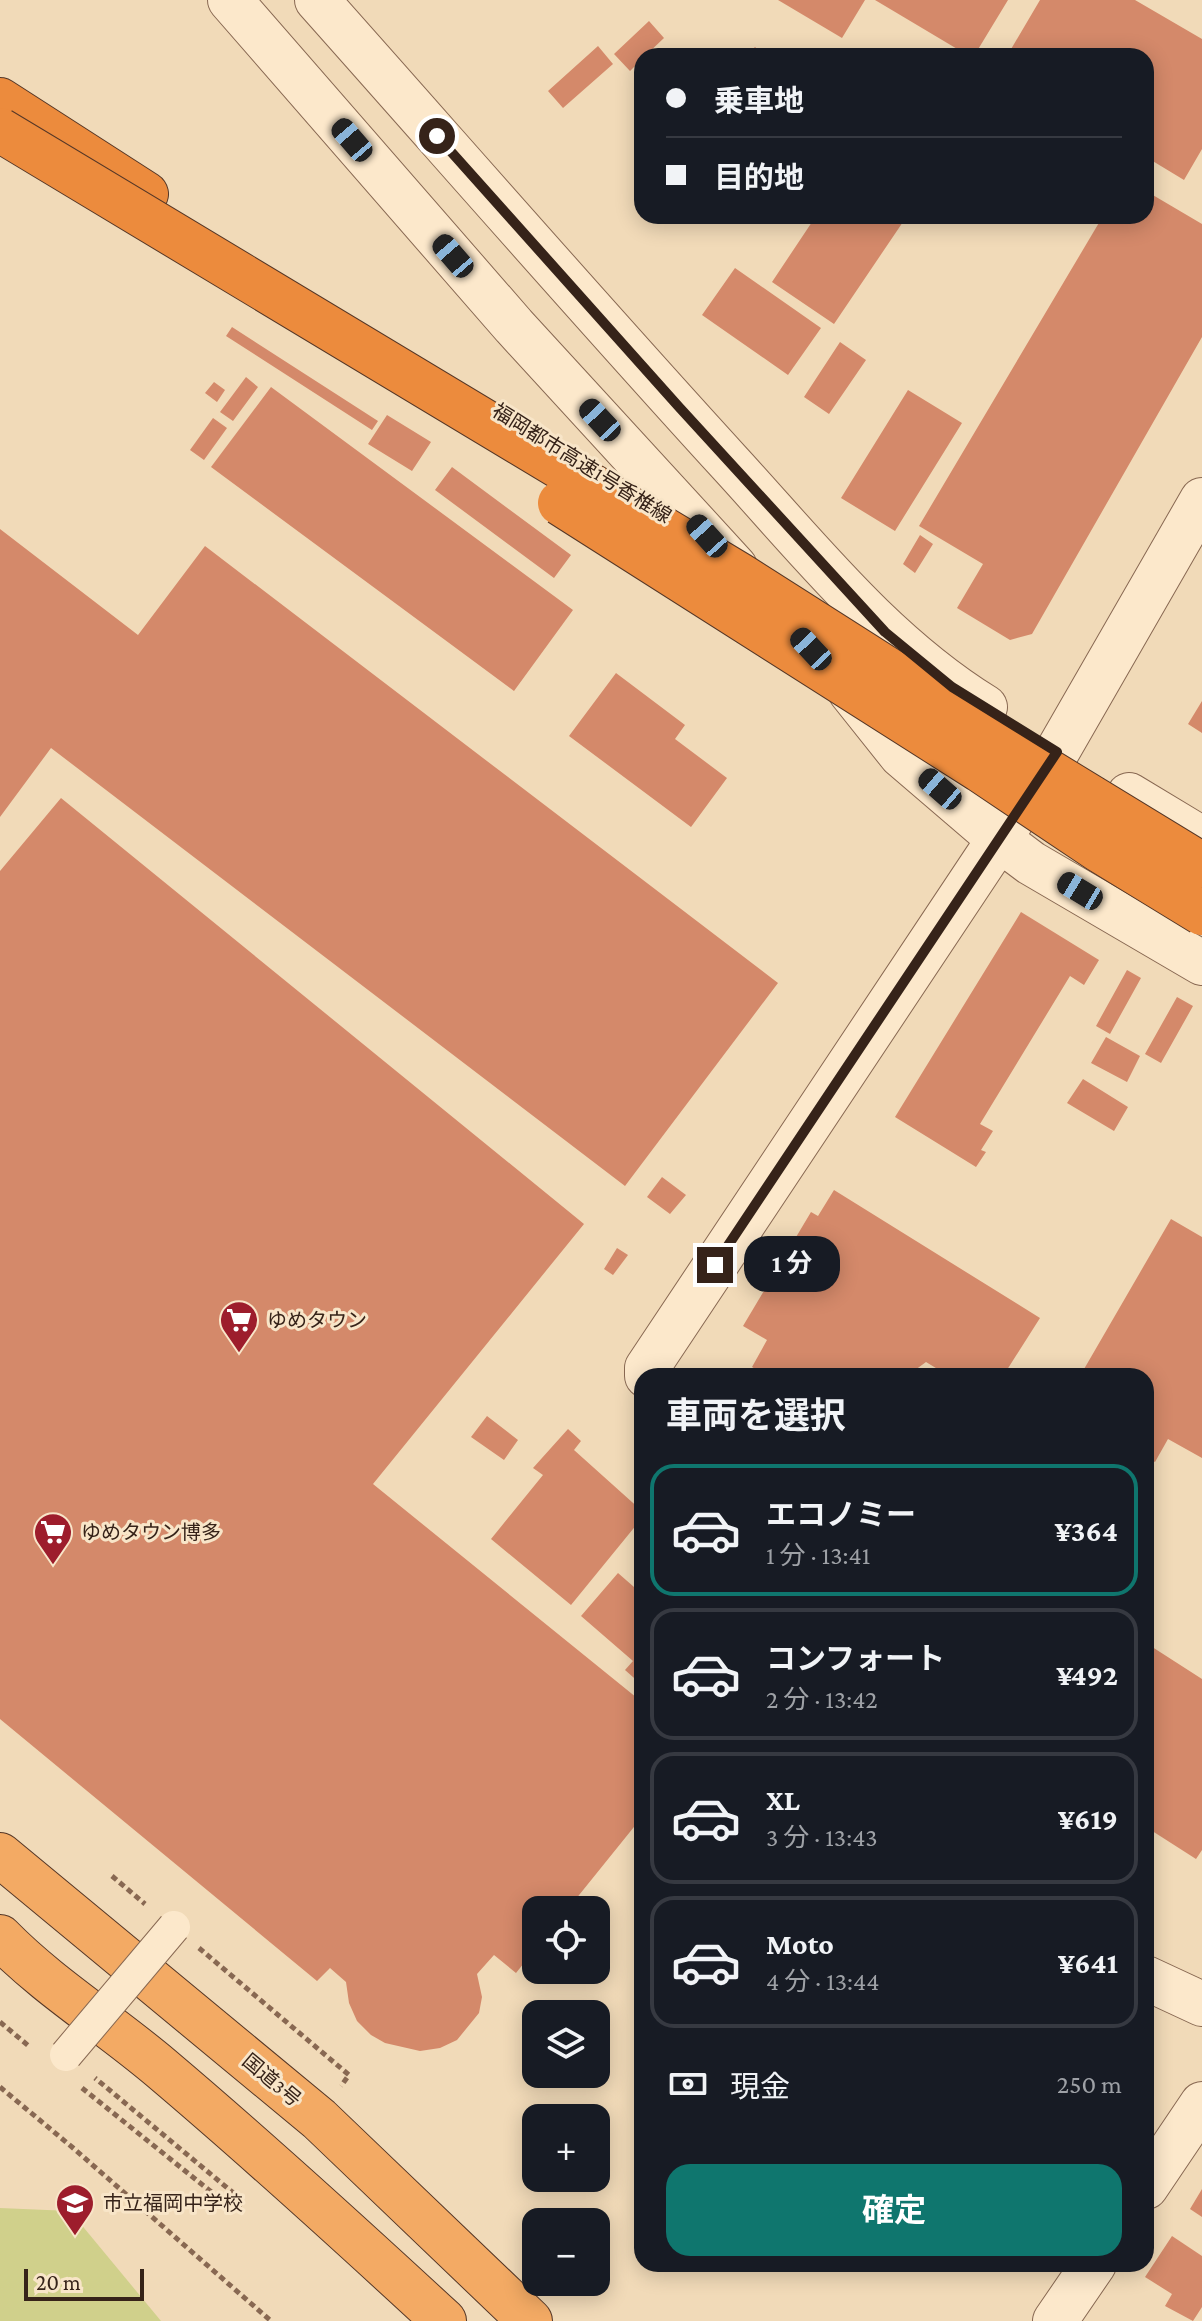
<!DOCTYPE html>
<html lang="ja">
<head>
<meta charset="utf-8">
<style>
	:root { --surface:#171b24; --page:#20242c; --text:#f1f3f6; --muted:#9ea1a6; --line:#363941; --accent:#0f766e }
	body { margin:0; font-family:"Crimson Pro","Noto Sans JP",serif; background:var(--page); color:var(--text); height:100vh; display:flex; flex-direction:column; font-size:30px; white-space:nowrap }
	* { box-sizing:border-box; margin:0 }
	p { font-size:26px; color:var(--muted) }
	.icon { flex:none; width:44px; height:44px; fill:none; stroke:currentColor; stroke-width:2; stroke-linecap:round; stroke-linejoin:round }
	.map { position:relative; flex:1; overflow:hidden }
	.details { position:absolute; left:634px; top:1368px; width:520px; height:904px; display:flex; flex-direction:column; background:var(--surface); border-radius:24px; box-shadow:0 4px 20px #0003 }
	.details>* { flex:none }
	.guide { position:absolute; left:634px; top:48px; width:520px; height:176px; border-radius:24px; box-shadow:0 4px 20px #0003; display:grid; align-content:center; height:176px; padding:0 32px; background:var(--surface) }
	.fabs { position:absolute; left:522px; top:1896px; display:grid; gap:16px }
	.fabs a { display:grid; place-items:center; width:88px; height:88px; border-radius:16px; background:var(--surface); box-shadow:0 4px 20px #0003; font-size:40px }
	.scale { position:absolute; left:24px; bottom:20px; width:120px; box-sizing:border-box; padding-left:8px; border:4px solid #362319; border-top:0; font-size:22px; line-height:28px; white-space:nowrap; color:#362319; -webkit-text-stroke:6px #f8e5c8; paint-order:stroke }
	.end { position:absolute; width:36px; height:36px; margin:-18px; border:10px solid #362319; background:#fff; box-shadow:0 0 0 4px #fff }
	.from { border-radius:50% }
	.bubble { position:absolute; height:56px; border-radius:24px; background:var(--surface); box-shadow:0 4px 20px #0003; font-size:26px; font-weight:700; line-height:56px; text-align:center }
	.car { position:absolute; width:24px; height:48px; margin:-24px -12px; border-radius:10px; box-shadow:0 0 6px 2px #0007; background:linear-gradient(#222 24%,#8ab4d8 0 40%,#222 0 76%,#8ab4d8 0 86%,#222 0) }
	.guide b { display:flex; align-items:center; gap:28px; height:76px; font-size:30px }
	.guide b+b { border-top:2px solid var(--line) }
	.guide i { width:20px; height:20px; background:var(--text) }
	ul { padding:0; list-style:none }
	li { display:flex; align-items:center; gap:24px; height:132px; margin:0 16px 12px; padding:0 16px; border:4px solid var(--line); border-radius:24px }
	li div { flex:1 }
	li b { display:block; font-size:30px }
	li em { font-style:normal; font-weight:700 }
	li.active { border-color:var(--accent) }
	li>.icon { width:72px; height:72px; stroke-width:1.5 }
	h2 { padding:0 32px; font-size:36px; line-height:96px }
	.pay { display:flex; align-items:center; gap:20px; height:88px; padding:0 32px; font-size:30px }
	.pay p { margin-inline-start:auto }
	.button { display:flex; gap:16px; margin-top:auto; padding:16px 32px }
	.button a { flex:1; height:92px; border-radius:24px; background:var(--accent); color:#fff; font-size:32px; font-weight:700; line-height:92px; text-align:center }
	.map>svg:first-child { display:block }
	.green { fill:#d0d08b }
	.building { fill:#d4896a }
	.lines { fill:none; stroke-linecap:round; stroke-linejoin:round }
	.tertiary-casing { stroke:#886852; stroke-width:46 }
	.trunk-casing { stroke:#553727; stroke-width:46 }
	.motorway-casing { stroke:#553727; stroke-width:46 }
	.path { stroke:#886852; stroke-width:5; stroke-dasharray:6 4; stroke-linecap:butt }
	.tertiary { stroke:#fce8cb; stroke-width:44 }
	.trunk { stroke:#f3aa64; stroke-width:44 }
	.motorway { stroke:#ec8b3d; stroke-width:44 }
	.pedestrian-bridge-casing { stroke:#886852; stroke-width:34; stroke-linecap:butt }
	.motorway-bridge-casing { stroke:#553727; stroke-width:46; stroke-linecap:butt }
	.pedestrian-bridge { stroke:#fce8cb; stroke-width:32 }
	.motorway-bridge { stroke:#ec8b3d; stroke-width:44 }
	.route { stroke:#362319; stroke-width:10 }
	.labels { text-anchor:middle; stroke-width:6; stroke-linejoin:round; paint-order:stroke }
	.street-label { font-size:20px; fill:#362319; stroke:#f8e5c8 }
	.poi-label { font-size:20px; fill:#362319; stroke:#f8e5c8; text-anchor:start }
</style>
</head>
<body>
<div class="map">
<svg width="1202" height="2321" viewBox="0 0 1202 2321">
	<rect width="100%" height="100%" fill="#f1dab8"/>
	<path class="green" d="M 0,2208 L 70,2211 L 161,2321 L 0,2321 Z"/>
	<path class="building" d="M 778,0 L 865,0 L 842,38 Z
		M 875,0 L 1008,0 L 974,56 L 969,56 Z
		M 1040,0 L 1135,0 L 1202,39 L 1202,149 L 1184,180 L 1146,157 L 1146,56 L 1007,56 Z
		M 649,21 L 664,38 L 645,56 L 642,56 L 642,59 L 630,71 L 614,54 Z
		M 598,46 L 613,64 L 563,108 L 548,91 Z
		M 755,47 L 765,56 L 746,56 Z
		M 1146,191 L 1202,224 L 1202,337 L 1032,634 L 1010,640 L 957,608 L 983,564 L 919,526 L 1103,216 L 1146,216 Z
		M 816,216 L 907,216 L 834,324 L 772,282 Z
		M 735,268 L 821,328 L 788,375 L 702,315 Z
		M 232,327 L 378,421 L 372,430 L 226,336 Z
		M 840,342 L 866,360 L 829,414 L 804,397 Z
		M 246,377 L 258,387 L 233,421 L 220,412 Z
		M 214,382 L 225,390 L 217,402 L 205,393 Z
		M 271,387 L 573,610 L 514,691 L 211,467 Z
		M 908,390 L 962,423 L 895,531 L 841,498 Z
		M 387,415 L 431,442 L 412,471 L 368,444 Z
		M 213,418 L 227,428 L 204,460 L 190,450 Z
		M 452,467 L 571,555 L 554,578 L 435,490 Z
		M 0,529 L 138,635 L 205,546 L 778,983 L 625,1186 L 51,748 L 0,817 Z
		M 920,535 L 933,544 L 915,573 L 903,564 Z
		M 616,673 L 685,725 L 675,739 L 727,778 L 691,827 L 569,736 Z
		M 1202,701 L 1202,733 L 1188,724 Z
		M 61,798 L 584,1224 L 373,1484 L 642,1702 L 642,1817 L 567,1910 L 536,1910 L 536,1948 L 516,1973 L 494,1955 L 477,1974 L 482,1997 L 479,2013 L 457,2040 L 440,2048 L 420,2051 L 385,2043 L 371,2035 L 357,2021 L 349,2003 L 346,1982 L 330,1968 L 317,1981 L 0,1719 L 0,871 Z
		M 1021,912 L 1099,960 L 1084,985 L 1070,976 L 980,1124 L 993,1131 L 981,1150 L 986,1152 L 976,1167 L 895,1117 Z
		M 1127,970 L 1141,978 L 1110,1034 L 1096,1026 Z
		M 1177,997 L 1193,1006 L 1161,1063 L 1145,1054 Z
		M 1106,1037 L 1140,1056 L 1127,1082 L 1091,1063 Z
		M 1083,1079 L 1128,1107 L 1114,1131 L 1067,1103 Z
		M 662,1177 L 686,1195 L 670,1214 L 647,1197 Z
		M 834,1190 L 1040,1318 L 1005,1373 L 1010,1376 L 949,1376 L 926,1362 L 907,1376 L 767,1376 L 752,1367 L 767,1340 L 743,1326 L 811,1212 L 818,1216 Z
		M 1171,1219 L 1202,1237 L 1202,1458 L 1168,1439 L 1155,1462 L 1146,1457 L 1146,1376 L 1080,1376 Z
		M 617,1248 L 628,1255 L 613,1275 L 604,1269 Z
		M 487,1416 L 518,1440 L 504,1460 L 471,1437 Z
		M 568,1429 L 581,1441 L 574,1450 L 642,1511 L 642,1518 L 571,1605 L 491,1539 L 543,1475 L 533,1468 Z
		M 618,1573 L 642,1594 L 642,1685 L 625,1670 L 633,1661 L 581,1616 Z
		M 1146,1643 L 1202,1679 L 1202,1850 L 1196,1859 L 1146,1827 Z
		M 1146,2046 L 1154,2050 L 1146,2065 Z
		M 1202,2189 L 1202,2217 L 1190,2209 Z
		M 1172,2236 L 1202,2256 L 1202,2307 L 1193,2321 L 1165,2306 L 1172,2294 L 1145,2277 Z"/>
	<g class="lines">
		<g class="tertiary-casing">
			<path id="tertiary" d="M 230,0 L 514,326 L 735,567
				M 317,0 C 454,154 589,309 728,461 C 808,548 883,644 985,707
				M 850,691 L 901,755 L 999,839 L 1031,863 L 1202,963
				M 1129,795 L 1202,839
				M 647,1376 L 647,1368 L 1057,752 L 1202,500
				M 1146,1978 L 1202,2004
				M 1146,2187 L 1202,2104
				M 1055,2321 L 1094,2264"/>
		</g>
		<g class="trunk-casing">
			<path id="trunk" d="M 0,1855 L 319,2119 L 530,2321
				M 0,1937 C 49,1987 108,2023 161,2068 C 258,2150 351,2235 444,2321"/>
		</g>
		<g class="motorway-casing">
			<path id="motorway" d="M 0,100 L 146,194"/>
		</g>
		<path class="path" d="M 112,1876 L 145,1904
			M 199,1948 L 349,2075 L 341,2086
			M 0,2022 L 30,2047
			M 0,2087 L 72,2147 L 271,2321
			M 82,2088 L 235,2211 L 243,2201 L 95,2078"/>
		<use href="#tertiary" class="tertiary"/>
		<use href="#trunk" class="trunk"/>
		<use href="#motorway" class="motorway"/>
		<g class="pedestrian-bridge-casing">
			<path id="pedestrian-bridge" d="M 66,2055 L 174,1927"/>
		</g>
		<g class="motorway-bridge-casing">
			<path id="motorway-bridge" d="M 0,130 L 738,574 L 1030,760 L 1202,865
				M 560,503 L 980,770 L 1099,850 L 1202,913"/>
		</g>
		<use href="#pedestrian-bridge" class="pedestrian-bridge"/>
		<use href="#motorway-bridge" class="motorway-bridge"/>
	</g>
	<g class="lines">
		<path class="route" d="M 437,136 L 679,407 L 885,632 L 952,687 L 1057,752 L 715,1265"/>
	</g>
	<defs>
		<g id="supermarket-pin" transform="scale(2)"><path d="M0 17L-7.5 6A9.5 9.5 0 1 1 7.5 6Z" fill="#9d1d2c" stroke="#f8e5c8"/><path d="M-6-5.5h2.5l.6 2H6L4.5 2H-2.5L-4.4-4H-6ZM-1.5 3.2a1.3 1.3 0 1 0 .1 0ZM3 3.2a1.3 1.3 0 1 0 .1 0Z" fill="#fff"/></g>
		<g id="school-pin" transform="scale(2)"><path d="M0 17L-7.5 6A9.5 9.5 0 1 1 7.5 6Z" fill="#9d1d2c" stroke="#f8e5c8"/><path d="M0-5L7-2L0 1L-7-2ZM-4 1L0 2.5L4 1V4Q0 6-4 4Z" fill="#fff"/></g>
	</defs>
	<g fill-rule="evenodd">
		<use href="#supermarket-pin" x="239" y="1320"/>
		<use href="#supermarket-pin" x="53" y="1532"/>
		<use href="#school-pin" x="75" y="2203"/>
	</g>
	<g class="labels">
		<g class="street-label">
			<text transform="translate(582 463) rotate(32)" y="7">福岡都市高速1号香椎線</text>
			<text transform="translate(272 2080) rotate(40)" y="7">国道3号</text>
		</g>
		<g class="poi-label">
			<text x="267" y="1327">ゆめタウン</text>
			<text x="81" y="1539">ゆめタウン博多</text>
			<text x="103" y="2210">市立福岡中学校</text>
		</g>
	</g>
</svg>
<div class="fabs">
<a><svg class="icon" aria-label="locate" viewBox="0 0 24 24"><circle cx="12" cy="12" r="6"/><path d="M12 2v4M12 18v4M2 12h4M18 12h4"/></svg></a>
<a><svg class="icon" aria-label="layers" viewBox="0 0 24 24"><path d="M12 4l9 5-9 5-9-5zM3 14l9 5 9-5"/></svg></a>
<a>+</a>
<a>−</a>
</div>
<div class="scale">20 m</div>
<i class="end from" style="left:437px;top:136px"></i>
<i class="end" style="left:715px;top:1265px"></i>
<div class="bubble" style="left:744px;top:1236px;width:96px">1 分</div>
<i class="car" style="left:352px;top:140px;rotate:319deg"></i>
<i class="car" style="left:453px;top:256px;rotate:319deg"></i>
<i class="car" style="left:600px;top:420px;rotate:317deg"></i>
<i class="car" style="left:707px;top:536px;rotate:318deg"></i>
<i class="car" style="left:811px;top:649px;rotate:317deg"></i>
<i class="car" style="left:940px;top:789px;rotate:311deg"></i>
<i class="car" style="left:1080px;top:891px;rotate:301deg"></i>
<div class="guide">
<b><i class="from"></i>乗車地</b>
<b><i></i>目的地</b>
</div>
<section class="details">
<h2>車両を選択</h2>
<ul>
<li class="active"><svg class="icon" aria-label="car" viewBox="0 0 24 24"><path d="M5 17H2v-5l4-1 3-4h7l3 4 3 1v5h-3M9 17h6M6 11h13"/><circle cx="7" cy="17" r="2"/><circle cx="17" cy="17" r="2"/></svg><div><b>エコノミー</b><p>1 分 · 13:41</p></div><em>¥364</em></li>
<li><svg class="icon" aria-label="car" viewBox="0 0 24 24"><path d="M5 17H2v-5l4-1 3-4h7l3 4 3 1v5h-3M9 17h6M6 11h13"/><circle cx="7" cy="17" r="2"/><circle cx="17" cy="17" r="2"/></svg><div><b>コンフォート</b><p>2 分 · 13:42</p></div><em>¥492</em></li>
<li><svg class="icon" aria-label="car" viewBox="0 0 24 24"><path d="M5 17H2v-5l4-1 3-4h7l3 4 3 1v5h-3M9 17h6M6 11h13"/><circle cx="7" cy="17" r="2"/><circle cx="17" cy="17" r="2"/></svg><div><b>XL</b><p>3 分 · 13:43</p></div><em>¥619</em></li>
<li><svg class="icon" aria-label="car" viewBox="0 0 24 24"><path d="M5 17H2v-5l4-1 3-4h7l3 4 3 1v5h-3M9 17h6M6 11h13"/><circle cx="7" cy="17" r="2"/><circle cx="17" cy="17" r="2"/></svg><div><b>Moto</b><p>4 分 · 13:44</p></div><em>¥641</em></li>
</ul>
<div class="pay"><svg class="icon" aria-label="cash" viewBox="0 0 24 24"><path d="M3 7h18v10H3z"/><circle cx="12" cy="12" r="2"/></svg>現金<p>250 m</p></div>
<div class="button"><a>確定</a></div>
</section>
</div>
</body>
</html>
